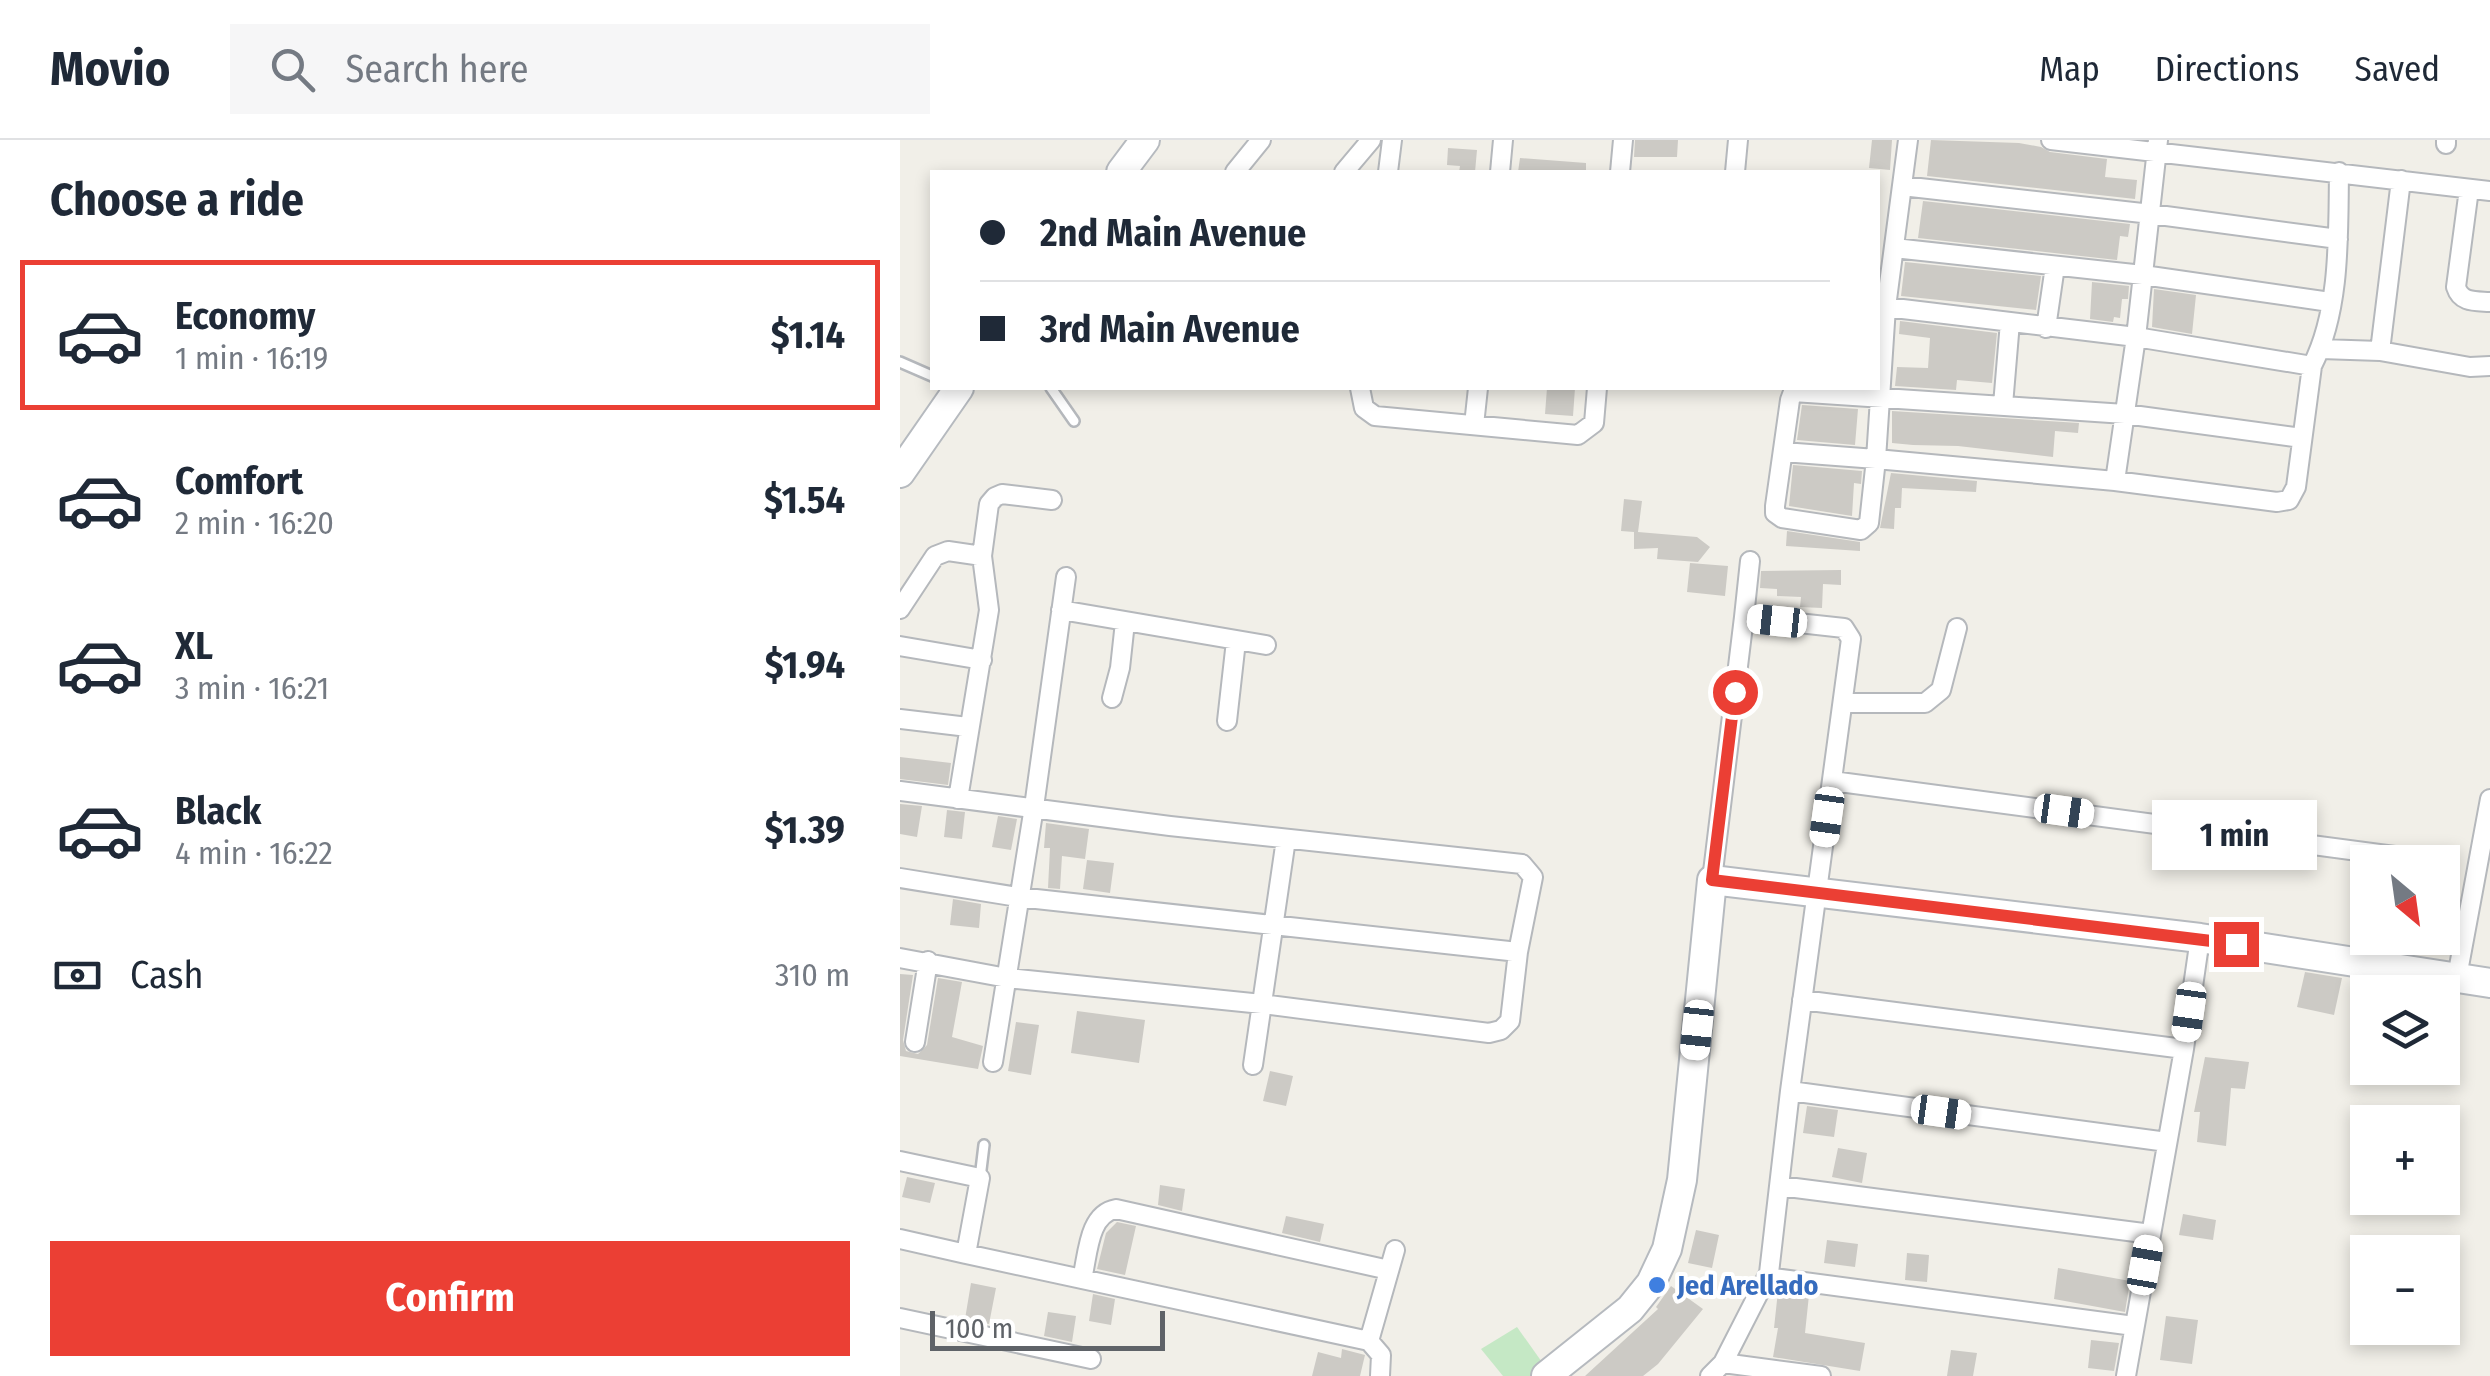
<!DOCTYPE html>
<html lang="en">
<head>
<meta charset="utf-8">
<style>
	:root { --surface:#fff; --page:#f6f6f7; --text:#1f2937; --muted:#747a83; --line:#e0e1e3; --accent:#eb3f34 }
	body { margin:0; font-family:"Fira Sans Condensed",sans-serif; background:var(--page); color:var(--text); height:100vh; display:flex; flex-direction:column; font-size:38px; white-space:nowrap }
	* { box-sizing:border-box; margin:0 }
	p { font-size:32px; color:var(--muted) }
	.icon { flex:none; width:55px; height:55px; fill:none; stroke:currentColor; stroke-width:2; stroke-linecap:round; stroke-linejoin:round }
	.map { position:relative; flex:1; overflow:hidden }
	.details { display:flex; flex-direction:column; background:var(--surface); width:900px }
	.details>* { flex:none }
	.hud { position:absolute; left:30px; top:30px; width:950px; height:220px; border-radius:0px; box-shadow:0 5px 15px #0003; display:grid; align-content:center; height:220px; padding:0 50px; background:var(--surface) }
	.needle { width:65px; rotate:151deg }
	.buttons { position:absolute; left:1450px; top:705px; display:grid; gap:20px }
	.buttons a { display:grid; place-items:center; width:110px; height:110px; border-radius:0px; background:var(--surface); box-shadow:0 5px 15px #0003; font-size:50px }
	.scale { position:absolute; left:30px; bottom:25px; width:235px; box-sizing:border-box; padding-left:10px; border:5px solid #5f6368; border-top:0; font-size:28px; line-height:35px; white-space:nowrap; color:#5f6368; -webkit-text-stroke:8px #fff; paint-order:stroke }
	.end { position:absolute; width:45px; height:45px; margin:-22px; border:12px solid #eb3f34; background:#fff; box-shadow:0 0 0 5px #fff }
	.from { border-radius:50% }
	.bubble { position:absolute; height:70px; border-radius:0px; background:var(--surface); box-shadow:0 5px 15px #0003; font-size:32px; font-weight:700; line-height:70px; text-align:center }
	.car { position:absolute; width:30px; height:60px; margin:-30px -15px; border-radius:12px; box-shadow:0 0 8px 2px #0007; background:linear-gradient(#fff 24%,#345 0 40%,#fff 0 76%,#345 0 86%,#fff 0) }
	.hud b { display:flex; align-items:center; gap:35px; height:95px; font-size:38px }
	.hud b+b { border-top:2px solid var(--line) }
	.hud i { width:25px; height:25px; background:var(--text) }
	ul { padding:0; list-style:none }
	li { display:flex; align-items:center; gap:30px; height:150px; margin:0 20px 15px; padding:0 30px; border:5px solid transparent; border-radius:0px }
	li div { flex:1 }
	li b { display:block; font-size:38px }
	li em { font-style:normal; font-weight:700 }
	li.on { border-color:var(--accent) }
	li>.icon { width:90px; height:90px; stroke-width:1.5 }
	h2 { padding:0 50px; font-size:45px; line-height:120px }
	.pay { display:flex; align-items:center; gap:25px; height:110px; padding:0 50px; font-size:38px }
	.pay p { margin-inline-start:auto }
	.cta { display:flex; gap:20px; margin-top:auto; padding:20px 50px }
	.cta a { flex:1; height:115px; border-radius:0px; background:var(--accent); color:#fff; font-size:40px; font-weight:700; line-height:115px; text-align:center }
	header { display:flex; align-items:center; gap:60px; box-sizing:border-box; height:140px; padding:0 50px; background:var(--surface); border-bottom:2px solid var(--line) }
	header strong { font-size:48px }
	nav { display:flex; gap:55px; margin-inline-start:auto; font-size:35px }
	.search { width:700px; height:90px; background:var(--page); display:flex; align-items:center; gap:25px; box-sizing:border-box; padding:0 35px; border-radius:0px; color:var(--muted); font-size:38px }
	main { display:flex; flex:1; min-height:0 }
	.map>svg:first-child { display:block }
	.green { fill:#c5e8c5 }
	.building { fill:#cccac5 }
	.lines { fill:none; stroke-linecap:round; stroke-linejoin:round }
	.lane-casing { stroke:#b5b8bc; stroke-width:14 }
	.street-casing { stroke:#b5b8bc; stroke-width:22 }
	.secondary-casing { stroke:#b6babf; stroke-width:32 }
	.lane { stroke:#fff; stroke-width:9 }
	.street { stroke:#fff; stroke-width:18 }
	.secondary { stroke:#fff; stroke-width:28 }
	.route { stroke:#eb3f34; stroke-width:12 }
	.shop-dot { fill:#3f7fe0; stroke:#fff; stroke-width:4 }
	.labels { text-anchor:middle; stroke-width:8; stroke-linejoin:round; paint-order:stroke }
	.shop-label { font-size:28px; font-weight:bold; fill:#366cbe; stroke:#fff; text-anchor:start }
</style>
</head>
<body>
<header>
<strong>Movio</strong>
<div class="search"><svg class="icon" aria-label="search" viewBox="0 0 24 24"><circle cx="10" cy="10" r="6"/><path d="M15 15l6 6"/></svg>Search here</div>
<nav><a>Map</a><a>Directions</a><a>Saved</a></nav>
</header>
<main>
<section class="details">
<h2>Choose a ride</h2>
<ul>
<li class="on"><svg class="icon" aria-label="car" viewBox="0 0 24 24"><path d="M5 17H2v-5l4-1 3-4h7l3 4 3 1v5h-3M9 17h6M6 11h13"/><circle cx="7" cy="17" r="2"/><circle cx="17" cy="17" r="2"/></svg><div><b>Economy</b><p>1 min · 16:19</p></div><em>$1.14</em></li>
<li><svg class="icon" aria-label="car" viewBox="0 0 24 24"><path d="M5 17H2v-5l4-1 3-4h7l3 4 3 1v5h-3M9 17h6M6 11h13"/><circle cx="7" cy="17" r="2"/><circle cx="17" cy="17" r="2"/></svg><div><b>Comfort</b><p>2 min · 16:20</p></div><em>$1.54</em></li>
<li><svg class="icon" aria-label="car" viewBox="0 0 24 24"><path d="M5 17H2v-5l4-1 3-4h7l3 4 3 1v5h-3M9 17h6M6 11h13"/><circle cx="7" cy="17" r="2"/><circle cx="17" cy="17" r="2"/></svg><div><b>XL</b><p>3 min · 16:21</p></div><em>$1.94</em></li>
<li><svg class="icon" aria-label="car" viewBox="0 0 24 24"><path d="M5 17H2v-5l4-1 3-4h7l3 4 3 1v5h-3M9 17h6M6 11h13"/><circle cx="7" cy="17" r="2"/><circle cx="17" cy="17" r="2"/></svg><div><b>Black</b><p>4 min · 16:22</p></div><em>$1.39</em></li>
</ul>
<div class="pay"><svg class="icon" aria-label="cash" viewBox="0 0 24 24"><path d="M3 7h18v10H3z"/><circle cx="12" cy="12" r="2"/></svg>Cash<p>310 m</p></div>
<div class="cta"><a>Confirm</a></div>
</section>
<div class="map">
<svg width="1590" height="1236" viewBox="0 0 1590 1236">
	<rect width="100%" height="100%" fill="#f1efe8"/>
	<path class="green" d="M 617,1187 L 649,1232 L 643,1236 L 603,1236 L 581,1209 Z"/>
	<path class="building" d="M 735,0 L 778,0 L 777,17 L 734,17 Z
		M 972,0 L 992,0 L 990,30 L 969,28 Z
		M 1031,0 L 1119,3 L 1141,7 L 1150,12 L 1207,19 L 1205,37 L 1237,40 L 1235,59 L 1027,36 Z
		M 548,8 L 577,10 L 575,32 L 559,32 L 560,26 L 547,25 Z
		M 620,18 L 686,23 L 686,32 L 618,32 Z
		M 1023,61 L 1230,84 L 1228,97 L 1220,96 L 1217,120 L 1018,98 Z
		M 1005,122 L 1141,136 L 1136,170 L 1001,156 Z
		M 1192,142 L 1229,146 L 1228,159 L 1222,159 L 1220,178 L 1214,177 L 1213,182 L 1190,179 Z
		M 1254,149 L 1296,155 L 1292,194 L 1252,187 Z
		M 1000,181 L 1097,193 L 1092,243 L 1057,240 L 1056,250 L 995,246 L 997,227 L 1028,228 L 1030,198 L 999,194 Z
		M 647,248 L 675,248 L 673,276 L 645,274 Z
		M 902,265 L 958,269 L 955,305 L 897,300 Z
		M 992,271 L 1179,283 L 1178,293 L 1155,291 L 1153,317 L 1058,306 L 1013,305 L 992,303 Z
		M 893,325 L 962,331 L 961,344 L 954,343 L 952,376 L 889,366 Z
		M 991,333 L 1077,341 L 1076,352 L 1002,348 L 1001,368 L 995,368 L 994,389 L 980,388 Z
		M 724,359 L 742,361 L 738,392 L 797,397 L 810,407 L 798,422 L 757,419 L 758,408 L 734,409 L 734,392 L 721,391 Z
		M 887,391 L 960,402 L 960,411 L 886,406 Z
		M 790,423 L 828,426 L 825,456 L 787,452 Z
		M 941,430 L 941,445 L 923,444 L 922,468 L 900,467 L 901,457 L 877,456 L 877,449 L 860,448 L 861,431 Z
		M 0,617 L 51,623 L 48,645 L 0,639 Z
		M 0,664 L 22,666 L 17,697 L 0,694 Z
		M 47,670 L 65,672 L 62,699 L 44,697 Z
		M 98,676 L 117,679 L 111,710 L 92,707 Z
		M 146,683 L 189,689 L 185,719 L 162,716 L 160,749 L 148,748 L 150,708 L 144,708 Z
		M 187,720 L 214,723 L 210,753 L 183,749 Z
		M 53,759 L 81,764 L 79,788 L 50,785 Z
		M 1405,832 L 1442,838 L 1434,875 L 1397,867 Z
		M 0,834 L 13,835 L 3,900 L 6,911 L 18,914 L 27,905 L 38,838 L 62,842 L 52,897 L 83,906 L 78,929 L 0,916 Z
		M 177,871 L 245,880 L 239,923 L 171,913 Z
		M 116,882 L 139,885 L 131,935 L 108,931 Z
		M 1305,917 L 1349,922 L 1345,949 L 1331,948 L 1326,1006 L 1297,1002 L 1300,972 L 1294,972 Z
		M 370,931 L 393,936 L 386,966 L 363,961 Z
		M 907,966 L 938,970 L 934,997 L 903,993 Z
		M 938,1008 L 967,1013 L 962,1043 L 932,1037 Z
		M 7,1037 L 35,1043 L 30,1063 L 2,1057 Z
		M 260,1045 L 285,1049 L 282,1071 L 258,1065 Z
		M 1283,1074 L 1316,1080 L 1313,1100 L 1279,1095 Z
		M 386,1076 L 424,1084 L 420,1102 L 382,1093 Z
		M 217,1082 L 236,1086 L 225,1135 L 197,1129 L 206,1093 Z
		M 796,1090 L 819,1095 L 812,1128 L 788,1123 Z
		M 927,1100 L 958,1104 L 955,1127 L 924,1123 Z
		M 1007,1113 L 1029,1115 L 1027,1142 L 1005,1140 Z
		M 1158,1128 L 1230,1141 L 1225,1172 L 1154,1159 Z
		M 71,1143 L 96,1148 L 89,1184 L 65,1179 Z
		M 771,1146 L 803,1169 L 758,1224 L 743,1236 L 685,1236 L 758,1169 L 756,1167 Z
		M 878,1151 L 909,1155 L 905,1193 L 965,1203 L 960,1231 L 873,1217 L 878,1188 L 874,1188 Z
		M 193,1154 L 215,1159 L 211,1185 L 189,1181 Z
		M 148,1172 L 176,1176 L 172,1202 L 144,1196 Z
		M 1266,1176 L 1298,1180 L 1292,1224 L 1260,1220 Z
		M 1191,1200 L 1219,1203 L 1214,1231 L 1188,1228 Z
		M 442,1209 L 465,1215 L 460,1236 L 412,1236 L 418,1212 L 441,1218 Z
		M 1051,1210 L 1077,1213 L 1073,1236 L 1047,1236 Z"/>
	<g class="lines">
		<g class="lane-casing">
			<path id="lane" d="M 0,222 L 32,236
				M 151,248 L 174,281
				M 80,1038 L 84,1005"/>
		</g>
		<g class="street-casing">
			<path id="street" d="M 1008,0 L 986,167 L 976,319 L 1215,341 L 1377,362 L 1389,360 L 1396,347 L 1412,226 C 1441,169 1438,94 1439,32
				M 1151,0 L 1590,51
				M 1546,4 L 1546,0
				M 335,32 L 361,0
				M 444,32 L 471,0
				M 488,32 L 492,0
				M 600,32 L 603,0
				M 720,32 L 723,0
				M 835,32 L 838,0
				M 1002,46 L 1251,74 L 1438,99
				M 1569,49 L 1556,147 C 1561,163 1575,161 1590,162
				M 994,108 L 1243,135 L 1430,162
				M 986,167 L 1236,197 L 1412,226
				M 1146,188 L 1155,126
				M 1421,209 L 1480,211 L 1570,227 L 1590,226
				M 1480,211 L 1501,40
				M 460,248 L 464,268 L 475,276 L 678,295 L 694,283 L 697,248
				M 1103,265 L 1110,182
				M 574,285 L 578,248
				M 883,312 L 976,319 L 969,383 L 961,390 L 882,378 L 875,373 L 875,366 L 890,260 L 893,252 L 1225,274 L 1402,298
				M 1215,341 L 1236,197 L 1258,0
				M 0,469 L 35,416 L 48,411 L 82,416
				M 161,470 L 366,505
				M 844,477 L 850,421
				M 0,506 L 82,520
				M 212,558 L 220,528 L 225,482
				M 943,563 L 1025,563 L 1041,550 L 1057,488
				M 0,579 L 68,587
				M 327,581 L 336,501
				M 932,641 L 1540,722
				M 0,651 L 270,686 L 622,724 L 633,737 L 618,812 L 610,881 L 601,890 L 589,893 L 362,864 L 107,838 L 0,818
				M 58,659 L 89,470 L 82,416 L 89,364 L 95,357 L 102,354 L 152,360
				M 0,738 L 118,757 L 618,812
				M 1557,837 L 1590,659
				M 902,860 L 1284,909
				M 15,902 L 28,821
				M 93,922 L 134,667 L 166,437
				M 353,925 L 386,699
				M 890,951 L 1267,1002
				M 0,1021 L 80,1038 L 66,1114 L 0,1099
				M 880,1046 L 1251,1094
				M 66,1114 L 469,1201 L 481,1215 L 480,1236
				M 867,1137 L 1234,1186
				M 182,1139 C 188,1115 188,1074 216,1069 L 489,1130
				M 0,1178 L 191,1219
				M 469,1201 L 495,1110
				M 823,1223 L 921,1236
				M 810,1236 L 823,1223 L 869,1133 L 890,951 L 951,499 L 944,488 L 844,477 L 812,740
				M 1226,1236 L 1284,909 L 1300,798"/>
		</g>
		<g class="secondary-casing">
			<path id="secondary" d="M 221,32 L 245,0
				M 0,333 L 59,248
				M 646,1236 L 730,1169 L 751,1143 L 767,1109 L 782,1040 L 812,740 L 1300,798 L 1590,843"/>
		</g>
		<use href="#lane" class="lane"/>
		<use href="#street" class="street"/>
		<use href="#secondary" class="secondary"/>
	</g>
	<g class="lines">
		<path class="route" d="M 835,552 L 812,740 L 1336,804"/>
	</g>
	<circle class="shop-dot" cx="757" cy="1145" r="10"/>
	<g class="labels">
		<g class="shop-label">
			<text x="777" y="1155">Jed Arellado</text>
		</g>
	</g>
</svg>
<div class="buttons">
<a><svg class="needle" viewBox="-14 -14 28 28"><path d="M0-13l5 13h-10z" fill="#e53935"/><path d="M0 13l5-13h-10z" fill="#747a83"/></svg></a>
<a><svg class="icon" aria-label="layers" viewBox="0 0 24 24"><path d="M12 4l9 5-9 5-9-5zM3 14l9 5 9-5"/></svg></a>
<a>+</a>
<a>−</a>
</div>
<div class="scale">100 m</div>
<i class="end from" style="left:835px;top:552px"></i>
<i class="end" style="left:1336px;top:804px"></i>
<div class="bubble" style="left:1252px;top:660px;width:165px">1 min</div>
<i class="car" style="left:877px;top:481px;rotate:276deg"></i>
<i class="car" style="left:1164px;top:671px;rotate:98deg"></i>
<i class="car" style="left:927px;top:677px;rotate:188deg"></i>
<i class="car" style="left:1289px;top:872px;rotate:188deg"></i>
<i class="car" style="left:797px;top:890px;rotate:186deg"></i>
<i class="car" style="left:1041px;top:972px;rotate:98deg"></i>
<i class="car" style="left:1245px;top:1125px;rotate:10deg"></i>
<div class="hud">
<b><i class="from"></i>2nd Main Avenue</b>
<b><i></i>3rd Main Avenue</b>
</div>
</div>
</main>
</body>
</html>
